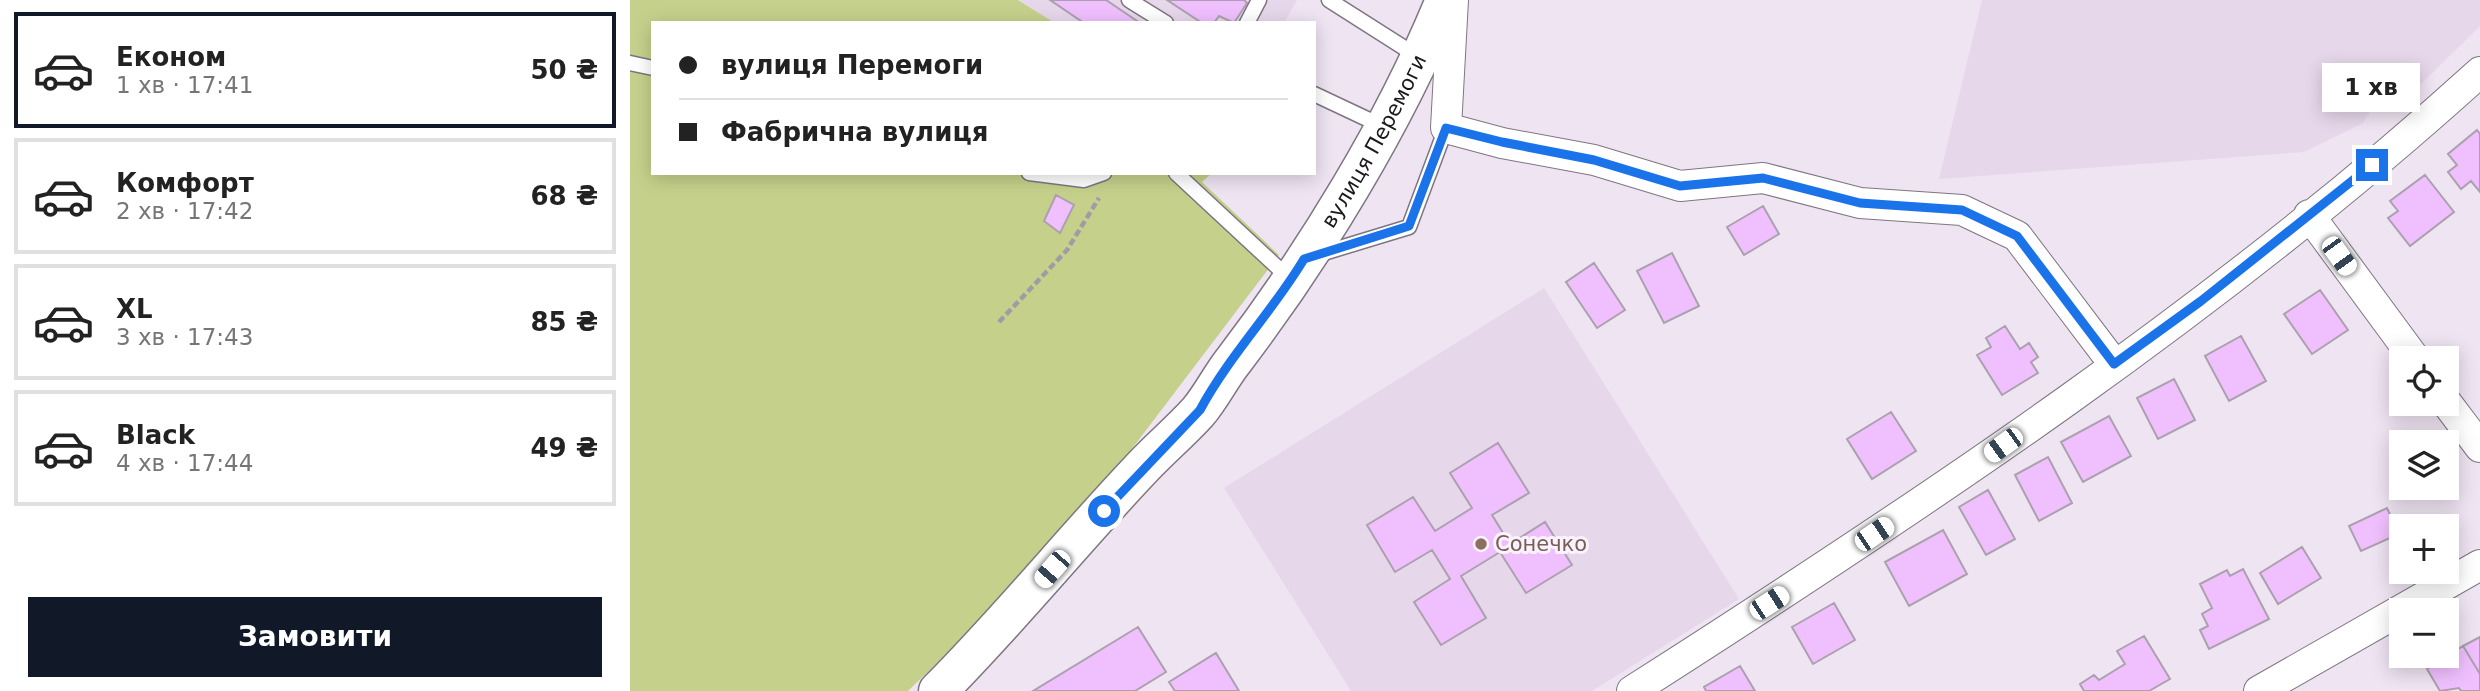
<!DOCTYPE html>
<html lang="uk">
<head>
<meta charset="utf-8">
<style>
	:root { --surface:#fff; --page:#f6f6f6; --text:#222; --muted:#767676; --line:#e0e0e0; --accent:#111827 }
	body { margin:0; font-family:"DejaVu Sans",sans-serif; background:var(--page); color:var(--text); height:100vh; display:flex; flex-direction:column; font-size:26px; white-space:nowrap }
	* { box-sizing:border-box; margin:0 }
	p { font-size:23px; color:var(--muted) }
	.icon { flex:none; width:38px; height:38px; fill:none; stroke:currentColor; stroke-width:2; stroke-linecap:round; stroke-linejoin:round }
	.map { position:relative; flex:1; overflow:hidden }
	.panel { display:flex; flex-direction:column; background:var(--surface); width:630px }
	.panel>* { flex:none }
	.top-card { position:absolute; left:21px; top:21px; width:665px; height:154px; border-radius:0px; box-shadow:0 4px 18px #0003; display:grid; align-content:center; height:154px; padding:0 28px; background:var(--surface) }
	.controls { position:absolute; left:1759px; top:346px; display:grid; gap:14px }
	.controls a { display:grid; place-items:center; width:70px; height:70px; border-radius:0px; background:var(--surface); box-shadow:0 4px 18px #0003; font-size:35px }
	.end { position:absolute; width:32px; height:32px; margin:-16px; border:9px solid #1a73e8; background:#fff; box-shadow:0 0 0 4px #fff }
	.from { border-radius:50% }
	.bubble { position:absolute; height:49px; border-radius:0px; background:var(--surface); box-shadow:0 4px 18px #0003; font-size:23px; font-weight:700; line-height:49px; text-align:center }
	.car { position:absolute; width:21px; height:42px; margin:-21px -10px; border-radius:9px; box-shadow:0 0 5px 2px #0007; background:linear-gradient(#fff 24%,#345 0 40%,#fff 0 76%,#345 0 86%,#fff 0) }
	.top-card b { display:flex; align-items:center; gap:24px; height:66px; font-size:26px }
	.top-card b+b { border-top:2px solid var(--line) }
	.top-card i { width:18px; height:18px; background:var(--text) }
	ul { padding:12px 0 0; list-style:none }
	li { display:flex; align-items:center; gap:21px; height:116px; margin:0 14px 10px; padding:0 14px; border:4px solid var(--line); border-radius:0px }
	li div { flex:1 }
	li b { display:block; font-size:26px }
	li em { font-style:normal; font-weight:700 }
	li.current { border-color:var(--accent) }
	li>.icon { width:63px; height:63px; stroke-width:1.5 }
	.button { display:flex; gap:14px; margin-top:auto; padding:14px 28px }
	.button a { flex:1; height:80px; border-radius:0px; background:var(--accent); color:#fff; font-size:28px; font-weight:700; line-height:80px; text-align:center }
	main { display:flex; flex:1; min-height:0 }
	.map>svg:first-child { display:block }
	.built { fill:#e7d7eb }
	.green { fill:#c5d18b }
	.building { fill:#f0c0fe; stroke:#aba1ae; stroke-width:2 }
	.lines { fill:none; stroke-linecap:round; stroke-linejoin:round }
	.lane-casing { stroke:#7f7582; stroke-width:17 }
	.street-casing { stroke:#7f7582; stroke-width:32 }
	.secondary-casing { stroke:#7f7582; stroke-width:41 }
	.path { stroke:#a29aa4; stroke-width:4.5; stroke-dasharray:7 3.5; stroke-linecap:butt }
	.lane { stroke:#fff; stroke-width:14 }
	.street { stroke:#fff; stroke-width:30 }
	.secondary { stroke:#fff; stroke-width:38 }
	.route { stroke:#1a73e8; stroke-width:9 }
	.education-dot { fill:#8d6e63; stroke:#fbf2fe; stroke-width:2.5 }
	.labels { text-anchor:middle; stroke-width:6; stroke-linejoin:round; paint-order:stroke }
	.street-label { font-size:21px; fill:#1b171c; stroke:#fbf2fe }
	.education-label { font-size:21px; fill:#785e54; stroke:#fbf2fe; text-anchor:start }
</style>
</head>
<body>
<main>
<section class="panel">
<ul>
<li class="current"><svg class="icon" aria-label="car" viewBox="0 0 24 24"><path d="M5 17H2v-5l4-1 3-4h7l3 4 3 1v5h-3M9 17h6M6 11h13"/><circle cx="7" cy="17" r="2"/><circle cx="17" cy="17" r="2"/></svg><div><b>Економ</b><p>1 хв · 17:41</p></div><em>50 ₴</em></li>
<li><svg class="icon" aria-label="car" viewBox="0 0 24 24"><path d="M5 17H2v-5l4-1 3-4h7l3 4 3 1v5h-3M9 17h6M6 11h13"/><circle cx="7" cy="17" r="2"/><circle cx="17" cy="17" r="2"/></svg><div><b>Комфорт</b><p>2 хв · 17:42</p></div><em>68 ₴</em></li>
<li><svg class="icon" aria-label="car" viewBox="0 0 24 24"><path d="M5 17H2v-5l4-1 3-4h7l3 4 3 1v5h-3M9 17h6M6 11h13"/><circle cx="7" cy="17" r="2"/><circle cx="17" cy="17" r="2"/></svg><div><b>XL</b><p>3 хв · 17:43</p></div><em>85 ₴</em></li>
<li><svg class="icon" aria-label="car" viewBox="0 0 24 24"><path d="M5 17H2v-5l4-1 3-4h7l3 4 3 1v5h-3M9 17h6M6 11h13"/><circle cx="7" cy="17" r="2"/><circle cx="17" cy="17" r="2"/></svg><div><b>Black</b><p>4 хв · 17:44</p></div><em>49 ₴</em></li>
</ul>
<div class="button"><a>Замовити</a></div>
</section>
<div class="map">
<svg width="1850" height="691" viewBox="0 0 1850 691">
	<rect width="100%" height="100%" fill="#efe4f2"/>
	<path class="built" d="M 389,0 L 667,0 L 654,23 L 425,23 Z
		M 1352,0 L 1850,0 L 1850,26 L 1791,84 L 1759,79 L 1733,123 L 1674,152 L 1309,179 Z
		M 914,288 L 1109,599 L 962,691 L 721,691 L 594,488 Z"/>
	<path class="green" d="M 0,0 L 388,0 L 425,23 L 23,23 L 23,173 L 582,173 L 572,182 L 649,255 L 482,475 L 413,559 L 278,691 L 0,691 Z"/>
	<path class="building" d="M 420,0 L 476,0 L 510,23 L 454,23 Z
		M 537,0 L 614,0 L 617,3 L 604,23 L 589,16 L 584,23 L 572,23 Z
		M 1847,130 L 1850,134 L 1850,192 L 1841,181 L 1831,189 L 1818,172 L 1827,165 L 1818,154 Z
		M 1795,175 L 1824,212 L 1780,246 L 1758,218 L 1768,211 L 1760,201 Z
		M 426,195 L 444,205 L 430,233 L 414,221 Z
		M 1133,206 L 1149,234 L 1114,255 L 1097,227 Z
		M 1042,253 L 1069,306 L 1034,323 L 1007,271 Z
		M 964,263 L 995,310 L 967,328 L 936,282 Z
		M 1690,290 L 1718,330 L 1682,354 L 1654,314 Z
		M 1375,326 L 1390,349 L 1399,343 L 1408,357 L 1401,362 L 1408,373 L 1372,395 L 1347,355 L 1361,347 L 1356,338 Z
		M 1611,336 L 1636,381 L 1599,401 L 1575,356 Z
		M 1544,379 L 1565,420 L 1528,439 L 1507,398 Z
		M 1261,412 L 1286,451 L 1242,479 L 1217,439 Z
		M 1479,416 L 1501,456 L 1453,482 L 1431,442 Z
		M 868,443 L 899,493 L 862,515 L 880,544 L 915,522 L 942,565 L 896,593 L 870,552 L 831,576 L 856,618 L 811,645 L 784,602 L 820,579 L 802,550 L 765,572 L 737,525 L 783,497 L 805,531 L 842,508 L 820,473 Z
		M 1418,457 L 1442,503 L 1409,521 L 1385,475 Z
		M 1358,490 L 1385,539 L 1356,555 L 1329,507 Z
		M 1757,508 L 1769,534 L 1731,551 L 1719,526 Z
		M 1313,530 L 1337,574 L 1279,606 L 1255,562 Z
		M 1672,547 L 1691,578 L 1648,604 L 1630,573 Z
		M 1613,569 L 1639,619 L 1579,649 L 1570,630 L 1578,626 L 1572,614 L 1582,608 L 1570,584 L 1597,570 L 1600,576 Z
		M 1204,603 L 1225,640 L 1183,664 L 1162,627 Z
		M 508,627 L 536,672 L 505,691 L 403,691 Z
		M 1514,636 L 1540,679 L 1519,691 L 1454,691 L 1450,684 L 1464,675 L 1469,680 L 1495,664 L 1487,651 Z
		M 1850,637 L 1850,674 L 1833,646 Z
		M 1833,646 L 1850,674 L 1850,691 L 1831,691 L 1829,688 L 1810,691 L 1797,669 Z
		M 586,653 L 609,691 L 545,691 L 539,682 Z
		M 1110,666 L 1125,691 L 1076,691 L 1074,687 Z"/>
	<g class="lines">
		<g class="lane-casing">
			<path id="lane" d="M 499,0 L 536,23
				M 699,0 L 787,56
				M 617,23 L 629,0
				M 0,63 L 23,68
				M 684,94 L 752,126
				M 399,173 L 454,180 L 474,173
				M 546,173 L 660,279
				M 687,255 L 779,227 L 816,128"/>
		</g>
		<g class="street-casing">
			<path id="street" d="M 823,0 L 816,128 L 872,143 L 964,160 L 1050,186 L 1133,178 L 1230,203 L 1332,210 L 1387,236 L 1484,364
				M 1679,215 L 1785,359
				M 1816,402 L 1850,447
				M 1002,691 C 1296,503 1591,307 1850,72
				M 1629,691 L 1850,565"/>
		</g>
		<g class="secondary-casing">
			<g id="secondary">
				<path id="s1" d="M 308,691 C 378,621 440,544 508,472 C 527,451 549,433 568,412 C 581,397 591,376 604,360 C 684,255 765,123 815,0"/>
			</g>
		</g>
		<path class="path" d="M 369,322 L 437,250 L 469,198"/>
		<use href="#lane" class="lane"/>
		<use href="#street" class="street"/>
		<use href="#secondary" class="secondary"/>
	</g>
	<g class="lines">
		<path class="route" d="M 474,511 L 570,410 C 599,356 643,311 674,259 L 779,226 L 816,128 L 872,142 L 964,160 L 1050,186 L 1133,178 L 1230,203 L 1332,210 L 1387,236 L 1484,364 L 1571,301 L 1742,165"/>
	</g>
	<circle class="education-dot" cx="851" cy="544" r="7"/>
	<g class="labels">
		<g class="street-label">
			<text dy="7" stroke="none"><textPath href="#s1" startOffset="705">вулиця Перемоги</textPath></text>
		</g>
		<g class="education-label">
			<text x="865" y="551">Сонечко</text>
		</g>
	</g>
</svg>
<div class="controls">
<a><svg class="icon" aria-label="locate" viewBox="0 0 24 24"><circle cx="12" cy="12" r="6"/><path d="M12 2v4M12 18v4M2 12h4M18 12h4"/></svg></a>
<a><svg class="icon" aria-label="layers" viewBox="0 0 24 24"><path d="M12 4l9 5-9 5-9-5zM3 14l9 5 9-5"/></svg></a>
<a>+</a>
<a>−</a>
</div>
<i class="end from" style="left:474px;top:511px"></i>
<i class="end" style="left:1742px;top:165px"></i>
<div class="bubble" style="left:1692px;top:63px;width:98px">1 хв</div>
<i class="car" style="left:1709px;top:256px;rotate:144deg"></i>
<i class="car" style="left:1373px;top:445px;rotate:234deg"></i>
<i class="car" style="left:1244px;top:534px;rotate:56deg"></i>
<i class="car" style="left:422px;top:569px;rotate:221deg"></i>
<i class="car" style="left:1139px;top:603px;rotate:57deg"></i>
<div class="top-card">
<b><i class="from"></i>вулиця Перемоги</b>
<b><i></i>Фабрична вулиця</b>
</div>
</div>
</main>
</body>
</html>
